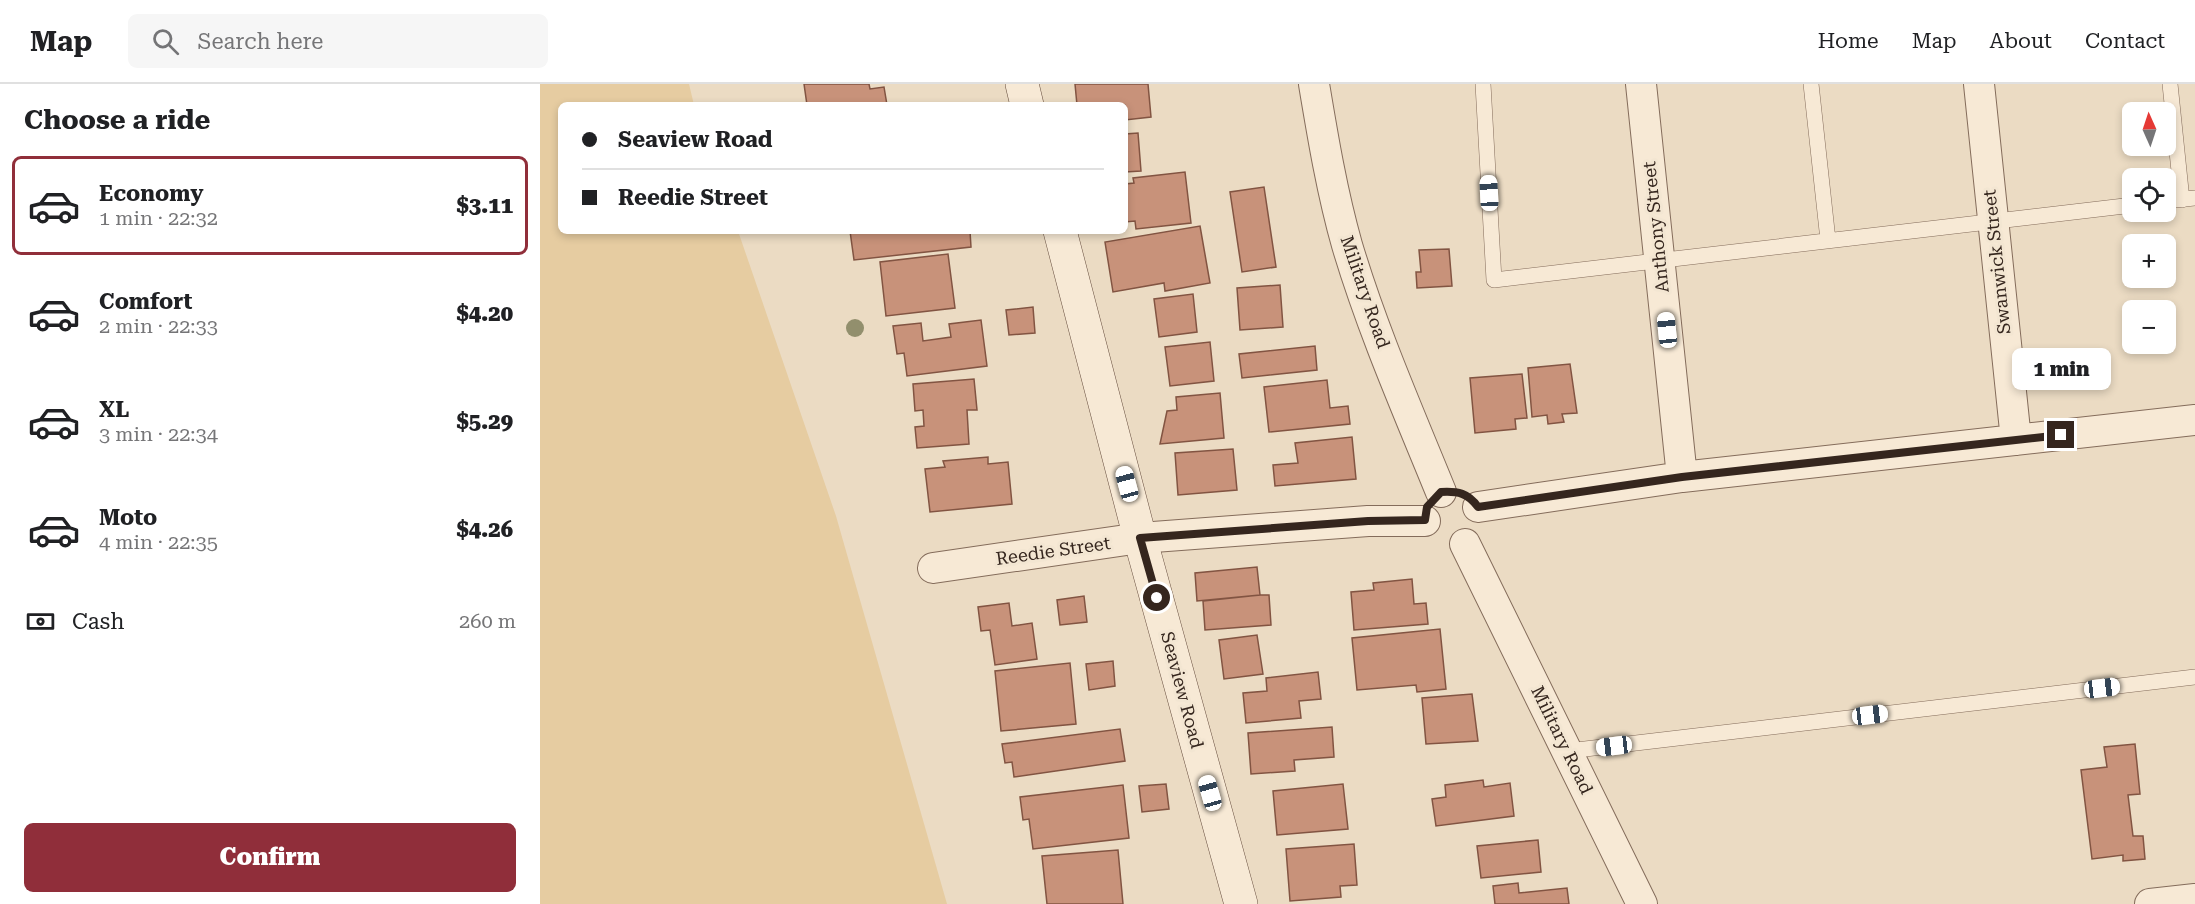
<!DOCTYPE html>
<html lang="en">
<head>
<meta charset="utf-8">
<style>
	:root { --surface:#fff; --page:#f6f6f6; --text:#202124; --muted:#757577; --line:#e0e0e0; --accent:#902e3a }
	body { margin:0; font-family:"Roboto Serif",serif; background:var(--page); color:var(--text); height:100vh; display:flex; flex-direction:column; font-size:22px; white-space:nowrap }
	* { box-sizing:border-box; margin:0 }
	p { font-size:20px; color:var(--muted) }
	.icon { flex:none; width:33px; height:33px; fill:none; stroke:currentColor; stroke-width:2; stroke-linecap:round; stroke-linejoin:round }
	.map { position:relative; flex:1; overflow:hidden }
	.drawer { display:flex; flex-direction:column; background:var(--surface); width:540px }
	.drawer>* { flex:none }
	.hud { position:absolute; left:18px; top:18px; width:570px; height:132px; border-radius:9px; box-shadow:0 3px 9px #0003; display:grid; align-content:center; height:132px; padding:0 24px; background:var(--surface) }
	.needle { width:39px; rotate:357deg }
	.buttons { position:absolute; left:1582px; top:18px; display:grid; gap:12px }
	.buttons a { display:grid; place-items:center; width:54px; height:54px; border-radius:9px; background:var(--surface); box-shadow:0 3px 9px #0003; font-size:30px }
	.end { position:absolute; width:27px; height:27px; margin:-14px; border:8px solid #35261e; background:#fff; box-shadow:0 0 0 3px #fff }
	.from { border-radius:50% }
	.bubble { position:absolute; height:42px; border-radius:9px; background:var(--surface); box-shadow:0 3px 9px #0003; font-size:20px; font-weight:800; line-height:42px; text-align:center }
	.car { position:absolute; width:18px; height:36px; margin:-18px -9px; border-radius:8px; box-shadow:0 0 4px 2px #0007; background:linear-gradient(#fff 24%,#345 0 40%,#fff 0 76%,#345 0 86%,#fff 0) }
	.hud b { display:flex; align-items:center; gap:21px; height:57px; font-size:22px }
	.hud b+b { border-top:2px solid var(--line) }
	.hud i { width:15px; height:15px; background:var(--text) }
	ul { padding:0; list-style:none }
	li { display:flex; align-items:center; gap:18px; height:99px; margin:0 12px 9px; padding:0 12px; border:3px solid transparent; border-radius:9px }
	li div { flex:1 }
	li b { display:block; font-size:22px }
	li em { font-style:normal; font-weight:800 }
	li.current { border-color:var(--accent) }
	li>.icon { width:54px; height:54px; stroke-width:1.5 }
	h2 { padding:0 24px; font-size:27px; line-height:72px }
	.pay { display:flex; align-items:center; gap:15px; height:66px; padding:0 24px; font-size:22px }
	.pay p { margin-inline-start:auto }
	.cta { display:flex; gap:12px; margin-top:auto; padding:12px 24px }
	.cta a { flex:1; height:69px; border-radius:9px; background:var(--accent); color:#fff; font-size:24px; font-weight:800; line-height:69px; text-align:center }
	header { display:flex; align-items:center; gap:36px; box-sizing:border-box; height:84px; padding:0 30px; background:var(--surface); border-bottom:2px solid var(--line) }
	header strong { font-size:28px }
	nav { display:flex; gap:33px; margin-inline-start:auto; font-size:21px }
	.search { width:420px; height:54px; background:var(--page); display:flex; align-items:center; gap:15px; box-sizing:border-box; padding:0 21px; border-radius:9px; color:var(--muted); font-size:22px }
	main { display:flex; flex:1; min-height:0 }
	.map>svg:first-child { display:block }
	.sand { fill:#e6cca1 }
	.building { fill:#c8927a; stroke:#825442; stroke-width:1.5 }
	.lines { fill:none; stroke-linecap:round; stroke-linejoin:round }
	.lane-casing { stroke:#846c5b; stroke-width:16 }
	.street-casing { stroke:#846c5b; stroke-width:32 }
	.secondary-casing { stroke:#664d3e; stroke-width:34 }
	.lane { stroke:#f7e9d5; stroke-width:15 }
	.street { stroke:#f7e9d5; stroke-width:30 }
	.secondary { stroke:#f7e9d5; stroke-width:33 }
	.tree { fill:#928f6d }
	.route { stroke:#35261e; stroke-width:8 }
	.labels { text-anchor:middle; stroke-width:6; stroke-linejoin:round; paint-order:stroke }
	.street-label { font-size:18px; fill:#35261e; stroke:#f3e6d2 }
</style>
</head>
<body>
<header>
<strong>Map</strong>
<div class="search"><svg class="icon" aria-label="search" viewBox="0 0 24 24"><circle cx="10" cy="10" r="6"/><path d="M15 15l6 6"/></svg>Search here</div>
<nav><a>Home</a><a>Map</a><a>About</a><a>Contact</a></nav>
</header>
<main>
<section class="drawer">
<h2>Choose a ride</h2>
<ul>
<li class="current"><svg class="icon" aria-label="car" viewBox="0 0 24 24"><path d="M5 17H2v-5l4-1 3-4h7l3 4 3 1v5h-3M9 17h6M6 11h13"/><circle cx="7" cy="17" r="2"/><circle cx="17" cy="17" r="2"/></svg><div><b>Economy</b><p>1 min · 22:32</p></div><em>$3.11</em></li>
<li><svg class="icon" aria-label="car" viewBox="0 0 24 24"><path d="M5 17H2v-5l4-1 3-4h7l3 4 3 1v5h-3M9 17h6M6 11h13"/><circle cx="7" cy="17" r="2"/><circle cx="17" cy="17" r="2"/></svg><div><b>Comfort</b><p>2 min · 22:33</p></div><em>$4.20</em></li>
<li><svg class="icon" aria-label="car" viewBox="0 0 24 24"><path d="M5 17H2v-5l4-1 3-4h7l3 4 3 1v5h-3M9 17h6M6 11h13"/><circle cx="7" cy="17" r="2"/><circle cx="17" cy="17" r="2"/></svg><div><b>XL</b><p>3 min · 22:34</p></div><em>$5.29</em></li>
<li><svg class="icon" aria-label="car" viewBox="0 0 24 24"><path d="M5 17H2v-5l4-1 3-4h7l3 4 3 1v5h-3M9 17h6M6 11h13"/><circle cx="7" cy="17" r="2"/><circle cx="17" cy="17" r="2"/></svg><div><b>Moto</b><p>4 min · 22:35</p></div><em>$4.26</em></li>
</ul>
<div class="pay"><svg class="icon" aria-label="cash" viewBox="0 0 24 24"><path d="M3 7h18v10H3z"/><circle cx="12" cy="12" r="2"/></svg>Cash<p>260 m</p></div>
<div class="cta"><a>Confirm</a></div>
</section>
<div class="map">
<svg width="1655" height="820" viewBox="0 0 1655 820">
	<rect width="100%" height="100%" fill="#ebdbc3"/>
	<path class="sand" d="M 0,0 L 149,0 L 154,21 L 21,21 L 21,147 L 198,147 L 296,432 L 407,820 L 0,820 Z"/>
	<path class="building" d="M 264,0 L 329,0 L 330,5 L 344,3 L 347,21 L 267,21 Z
		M 535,0 L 608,0 L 611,33 L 585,36 L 585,21 L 537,21 Z
		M 598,49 L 601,87 L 585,88 L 585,50 Z
		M 645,88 L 651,139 L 596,145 L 595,137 L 585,138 L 585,100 L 594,99 L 593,94 Z
		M 724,103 L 736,183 L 702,188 L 690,108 Z
		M 660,142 L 670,199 L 625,207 L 624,199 L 573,208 L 565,158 Z
		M 310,147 L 430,147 L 431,163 L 314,176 Z
		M 909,165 L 912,202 L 877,204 L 876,188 L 881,188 L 879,166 Z
		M 408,170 L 415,224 L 346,232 L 340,178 Z
		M 740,201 L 743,243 L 700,246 L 697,204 Z
		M 653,210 L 657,248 L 619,253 L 614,215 Z
		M 493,223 L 495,249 L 469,251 L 466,226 Z
		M 441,236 L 447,282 L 367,292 L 364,269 L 357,270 L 353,242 L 381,239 L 383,257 L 411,253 L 409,240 Z
		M 670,258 L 674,297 L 630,302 L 625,263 Z
		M 775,262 L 777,286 L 702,294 L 699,270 Z
		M 1030,280 L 1037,329 L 1022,330 L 1024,338 L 1008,340 L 1007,331 L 992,333 L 988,284 Z
		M 982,290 L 987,334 L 975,335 L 976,345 L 935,349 L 930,294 Z
		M 434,295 L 437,326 L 427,326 L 429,360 L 377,364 L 375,343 L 384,342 L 383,326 L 375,327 L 373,300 Z
		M 787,296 L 790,324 L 808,322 L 810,340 L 729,348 L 724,303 Z
		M 680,309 L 684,354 L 620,360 L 627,327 L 637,326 L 636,313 Z
		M 812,353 L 816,395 L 735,402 L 733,381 L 758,379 L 755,359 Z
		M 693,365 L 697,406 L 638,411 L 635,369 Z
		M 448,373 L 448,380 L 468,378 L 472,420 L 390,428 L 385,385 L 405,383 L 403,377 Z
		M 717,483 L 720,511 L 657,517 L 655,489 Z
		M 872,495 L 874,520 L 886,519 L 888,540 L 814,546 L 811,508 L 834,506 L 833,499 Z
		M 720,511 L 729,511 L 731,541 L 665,546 L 663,517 Z
		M 544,512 L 547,538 L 520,541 L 517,516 Z
		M 469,519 L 472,542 L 492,539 L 497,575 L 455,581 L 450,546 L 441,547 L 438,523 Z
		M 900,545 L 906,605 L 877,608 L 876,601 L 817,606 L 812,554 Z
		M 717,551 L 723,590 L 684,595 L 679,556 Z
		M 573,577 L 575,602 L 549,606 L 546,580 Z
		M 530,579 L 536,640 L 461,647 L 455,587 Z
		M 778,588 L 781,615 L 759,617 L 761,634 L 706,639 L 703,609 L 727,607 L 726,594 Z
		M 932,610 L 938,657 L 886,660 L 882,614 Z
		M 792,643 L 794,673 L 754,676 L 755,687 L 711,690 L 708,649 Z
		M 580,645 L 585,677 L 474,693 L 472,678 L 465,679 L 462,660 Z
		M 1595,660 L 1600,710 L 1588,711 L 1593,752 L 1603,752 L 1605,775 L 1583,777 L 1583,771 L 1552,775 L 1541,686 L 1567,683 L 1564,663 Z
		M 943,696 L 944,703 L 970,699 L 974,732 L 896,742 L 892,715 L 906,713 L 905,701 Z
		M 626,700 L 629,725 L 602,728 L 599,702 Z
		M 803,700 L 808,745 L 737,751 L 733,707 Z
		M 583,701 L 589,754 L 493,765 L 489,735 L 483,736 L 480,713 Z
		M 998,756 L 1001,788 L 941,794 L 937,762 Z
		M 814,760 L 817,801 L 800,802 L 801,813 L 750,817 L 746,765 Z
		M 578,766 L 583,820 L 507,820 L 502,772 Z
		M 978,799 L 979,809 L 1027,804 L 1029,820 L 955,820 L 953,802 Z"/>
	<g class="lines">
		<g class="lane-casing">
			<path id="lane" d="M 943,0 L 954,196 L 1593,121
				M 1271,0 L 1288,156
				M 1630,0 L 1642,116
				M 1626,117 L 1655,114
				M 1028,667 L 1655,593"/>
		</g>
		<g class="street-casing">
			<path id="street" d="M 774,0 C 783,54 792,108 807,161 C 832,245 868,327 901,408
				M 1101,0 L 1142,393
				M 1439,0 L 1476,356
				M 938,423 L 1142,393 L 1655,336
				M 925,460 L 1102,820
				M 393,484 L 600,454 L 828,437 L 885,437
				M 1610,820 L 1655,815"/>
		</g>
		<g class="secondary-casing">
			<path id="secondary" d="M 482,0 L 487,21
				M 520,147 L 600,454 L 701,820"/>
		</g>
		<use href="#lane" class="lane"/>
		<use href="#street" class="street"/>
		<use href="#secondary" class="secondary"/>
	</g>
	<circle class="tree" cx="315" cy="244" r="9"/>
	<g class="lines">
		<path class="route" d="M 617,514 L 600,454 L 828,437 L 885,436 L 887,423 L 901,408 C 918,407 928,409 938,423 L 1142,393 L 1521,351"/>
	</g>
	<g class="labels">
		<g class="street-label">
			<text transform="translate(1116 143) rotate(-96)" y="6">Anthony Street</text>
			<text transform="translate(1457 178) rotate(-96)" y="6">Swanwick Street</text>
			<text transform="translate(825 208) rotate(71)" y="6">Military Road</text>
			<text transform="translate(513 467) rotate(-8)" y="6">Reedie Street</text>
			<text transform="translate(642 606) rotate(75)" y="6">Seaview Road</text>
			<text transform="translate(1022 656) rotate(64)" y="6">Military Road</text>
		</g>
	</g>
</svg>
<div class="buttons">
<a><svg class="needle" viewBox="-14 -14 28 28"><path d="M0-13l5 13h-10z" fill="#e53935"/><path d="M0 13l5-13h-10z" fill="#757577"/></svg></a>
<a><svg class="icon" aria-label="locate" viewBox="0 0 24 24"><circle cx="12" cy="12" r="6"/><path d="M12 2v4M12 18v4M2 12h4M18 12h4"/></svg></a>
<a>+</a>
<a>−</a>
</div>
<i class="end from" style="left:617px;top:514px"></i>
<i class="end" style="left:1521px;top:351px"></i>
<div class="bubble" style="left:1472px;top:264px;width:99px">1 min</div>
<i class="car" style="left:949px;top:109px;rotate:357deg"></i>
<i class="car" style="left:1127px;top:246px;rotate:354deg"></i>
<i class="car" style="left:587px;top:400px;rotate:345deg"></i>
<i class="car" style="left:1562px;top:604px;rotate:83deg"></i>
<i class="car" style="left:1330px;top:631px;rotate:83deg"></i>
<i class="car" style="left:1074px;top:662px;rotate:263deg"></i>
<i class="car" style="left:670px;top:709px;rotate:344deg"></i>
<div class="hud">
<b><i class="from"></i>Seaview Road</b>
<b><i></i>Reedie Street</b>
</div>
</div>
</main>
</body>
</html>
